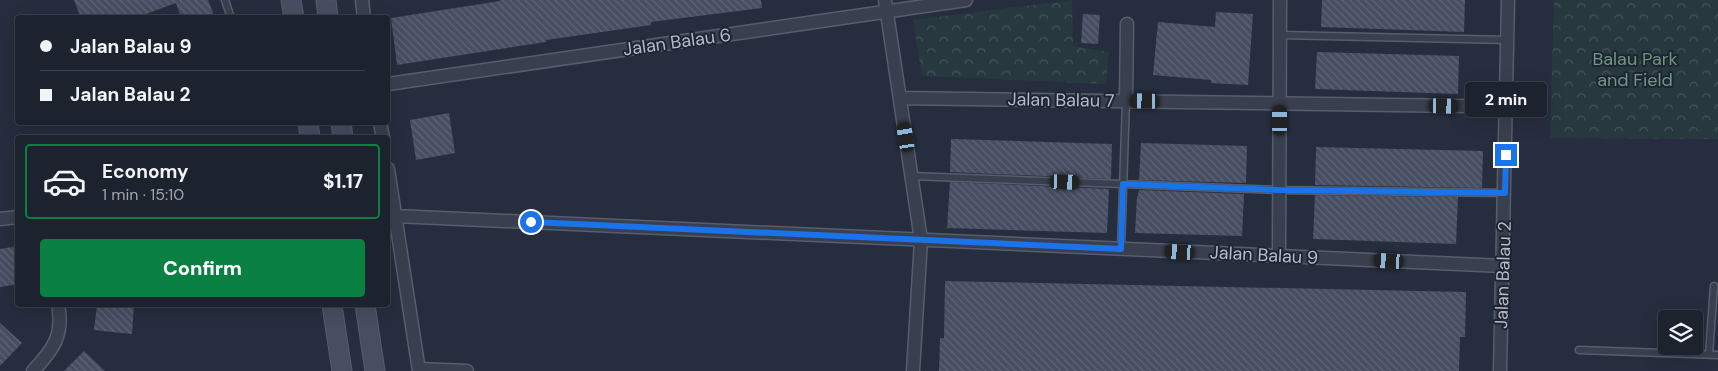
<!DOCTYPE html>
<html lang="en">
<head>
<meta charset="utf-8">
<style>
	:root { --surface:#1c222e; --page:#292f3a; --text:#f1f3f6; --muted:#a0a4aa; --line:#3a3f4a; --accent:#0b8043 }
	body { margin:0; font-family:"DM Sans",sans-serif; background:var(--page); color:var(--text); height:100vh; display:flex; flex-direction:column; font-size:19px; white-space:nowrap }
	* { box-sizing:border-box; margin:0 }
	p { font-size:16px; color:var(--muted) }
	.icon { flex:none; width:28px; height:28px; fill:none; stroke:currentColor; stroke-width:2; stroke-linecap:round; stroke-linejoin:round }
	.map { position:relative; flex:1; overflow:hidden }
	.drawer { position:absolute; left:15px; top:135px; width:375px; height:172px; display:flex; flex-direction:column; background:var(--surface); border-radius:5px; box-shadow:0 5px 20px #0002,0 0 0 1px var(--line) }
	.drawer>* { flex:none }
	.hud { position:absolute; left:15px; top:15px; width:375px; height:110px; border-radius:5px; box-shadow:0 5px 20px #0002,0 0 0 1px var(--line); display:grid; align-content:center; height:110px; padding:0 25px; background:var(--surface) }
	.controls { position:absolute; left:1658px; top:310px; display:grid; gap:10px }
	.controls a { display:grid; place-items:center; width:45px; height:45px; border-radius:5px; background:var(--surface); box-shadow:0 5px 20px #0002,0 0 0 1px var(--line); font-size:25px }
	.end { position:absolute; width:22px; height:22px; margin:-11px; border:6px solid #1a73e8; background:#fff; box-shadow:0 0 0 2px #fff }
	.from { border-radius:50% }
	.bubble { position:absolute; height:35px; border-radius:5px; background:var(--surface); box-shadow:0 5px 20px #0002,0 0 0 1px var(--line); font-size:16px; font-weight:800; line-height:35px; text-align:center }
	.car { position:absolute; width:15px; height:30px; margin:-15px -8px; border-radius:6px; box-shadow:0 0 4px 1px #0007; background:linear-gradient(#222 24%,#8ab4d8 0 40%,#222 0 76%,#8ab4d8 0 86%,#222 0) }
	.hud b { display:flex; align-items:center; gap:18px; height:48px; font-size:19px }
	.hud b+b { border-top:1px solid var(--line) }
	.hud i { width:12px; height:12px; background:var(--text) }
	ul { padding:9px 0 0; list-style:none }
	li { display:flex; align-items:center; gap:15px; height:75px; margin:0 10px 8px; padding:0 15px; border:2px solid transparent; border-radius:5px }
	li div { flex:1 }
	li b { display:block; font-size:19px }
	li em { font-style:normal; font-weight:800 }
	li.on { border-color:var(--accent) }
	li>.icon { width:45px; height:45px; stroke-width:1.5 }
	.button { display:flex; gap:10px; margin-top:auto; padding:10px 25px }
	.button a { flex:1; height:58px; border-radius:5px; background:var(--accent); color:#fff; font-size:20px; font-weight:800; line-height:58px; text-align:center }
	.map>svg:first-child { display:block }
	.park { fill:url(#park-crowns) }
	.building { fill:url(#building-back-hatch) }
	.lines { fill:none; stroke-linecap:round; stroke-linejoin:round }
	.service-casing { stroke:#575d6c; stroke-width:9 }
	.minor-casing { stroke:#575d6c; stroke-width:15 }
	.secondary-casing { stroke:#575d6c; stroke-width:21 }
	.service { stroke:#393f4e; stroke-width:6 }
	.minor { stroke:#393f4e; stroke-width:12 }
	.secondary { stroke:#484e61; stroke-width:19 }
	.route { stroke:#1a73e8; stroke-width:6 }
	.labels { text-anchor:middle; stroke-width:4; stroke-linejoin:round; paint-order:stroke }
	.street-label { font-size:18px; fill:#b6bac9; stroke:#1e2433 }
	.park-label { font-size:18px; fill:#6e997d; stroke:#1e2433 }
</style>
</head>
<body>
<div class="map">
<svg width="1718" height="371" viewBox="0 0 1718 371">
	<defs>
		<pattern id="park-crowns" width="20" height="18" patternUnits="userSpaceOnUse" patternTransform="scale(1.25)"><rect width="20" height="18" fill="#27393f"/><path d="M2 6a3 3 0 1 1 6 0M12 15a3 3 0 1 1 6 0" fill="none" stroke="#445459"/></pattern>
		<pattern id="building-back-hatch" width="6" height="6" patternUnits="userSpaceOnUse" patternTransform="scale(1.25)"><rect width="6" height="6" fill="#474e62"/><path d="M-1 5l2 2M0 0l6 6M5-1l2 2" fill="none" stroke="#5f6577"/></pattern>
	</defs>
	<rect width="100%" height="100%" fill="#262d3e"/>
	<path class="park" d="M 1072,0 L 1073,46 L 1109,52 L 1106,84 L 922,76 L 913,20 Z
		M 1554,0 L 1718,0 L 1718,139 L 1550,138 Z"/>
	<path class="building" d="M 74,0 L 208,0 L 215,18 L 181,18 L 176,3 L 135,18 L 81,18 Z
		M 500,0 L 761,0 L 762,8 L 651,22 L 651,25 L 546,40 L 546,42 L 397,65 L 391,18 L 500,1 Z
		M 1322,0 L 1465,0 L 1464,32 L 1321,27 Z
		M 1216,12 L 1253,14 L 1248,85 L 1211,83 L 1211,80 L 1153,75 L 1158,22 L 1215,27 Z
		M 1083,14 L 1100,15 L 1098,44 L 1081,43 Z
		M 1317,52 L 1459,56 L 1458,94 L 1315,89 Z
		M 449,113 L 455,153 L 416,160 L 410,120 Z
		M 951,139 L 1112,144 L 1111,179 L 950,172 Z
		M 1141,143 L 1247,146 L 1246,183 L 1139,180 Z
		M 1316,147 L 1483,151 L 1482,188 L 1315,185 Z
		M 950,182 L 1109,189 L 1107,233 L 947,228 Z
		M 1139,190 L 1244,194 L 1242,236 L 1135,233 L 1137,196 L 1138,196 Z
		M 1315,195 L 1458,197 L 1456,244 L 1313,239 Z
		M 18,246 L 18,284 L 0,287 L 0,249 Z
		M 945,281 L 1466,292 L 1465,337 L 1460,337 L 1459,371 L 939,371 L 940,338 L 944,338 Z
		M 97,305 L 134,305 L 132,334 L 94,330 Z
		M 0,323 L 22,343 L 0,366 Z
		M 84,351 L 105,371 L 64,371 Z"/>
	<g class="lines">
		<g class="service-casing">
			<path id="service" d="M 225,0 L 231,18
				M 1280,35 L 1508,40
				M 911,176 L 1279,190 L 1505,193
				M 1121,249 L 1126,100
				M 1579,350 L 1718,355
				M 1709,354 L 1714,286"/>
		</g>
		<g class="minor-casing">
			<path id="minor" d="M 362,0 L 364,18
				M 885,0 L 921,240 L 913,371
				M 388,84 L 966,0
				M 900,98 L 1463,106
				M 1126,100 L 1127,24
				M 380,122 L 383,138
				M 388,169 L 419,371
				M 395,216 L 1503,266
				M 0,219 L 18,217
				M 1279,256 L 1280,0
				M 419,369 L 467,371
				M 33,371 C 53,350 64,335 58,305
				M 1500,371 L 1508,0"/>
		</g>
		<g class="secondary-casing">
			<path id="secondary" d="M 291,0 L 294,18
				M 326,0 L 328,18
				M 308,122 L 310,138
				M 341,122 L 343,138
				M 332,305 L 342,371
				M 365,305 L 375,371"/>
		</g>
		<use href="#service" class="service"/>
		<use href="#minor" class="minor"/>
		<use href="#secondary" class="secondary"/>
	</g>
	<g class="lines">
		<path class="route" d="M 531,222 L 1121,249 L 1123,184 L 1279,190 L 1505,193 L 1506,155"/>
	</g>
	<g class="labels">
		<g class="street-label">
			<text transform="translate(677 42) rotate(-8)" y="6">Jalan Balau 6</text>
			<text transform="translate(1061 100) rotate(1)" y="6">Jalan Balau 7</text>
			<text transform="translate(1264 255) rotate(3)" y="6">Jalan Balau 9</text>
			<text transform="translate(1503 275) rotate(-88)" y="6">Jalan Balau 2</text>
		</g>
		<g class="park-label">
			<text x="1635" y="65">Balau Park<tspan x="1635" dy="21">and Field</tspan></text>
		</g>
	</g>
</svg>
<div class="controls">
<a><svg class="icon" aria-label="layers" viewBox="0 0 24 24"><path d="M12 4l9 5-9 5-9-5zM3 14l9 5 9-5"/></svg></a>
</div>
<i class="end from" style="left:531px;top:222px"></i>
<i class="end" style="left:1506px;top:155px"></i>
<div class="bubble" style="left:1465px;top:82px;width:82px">2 min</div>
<i class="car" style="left:1145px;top:101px;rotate:271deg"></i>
<i class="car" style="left:1444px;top:106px;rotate:91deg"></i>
<i class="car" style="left:1280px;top:120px;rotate:0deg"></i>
<i class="car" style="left:906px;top:137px;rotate:351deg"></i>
<i class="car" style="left:1065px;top:182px;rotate:92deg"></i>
<i class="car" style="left:1180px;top:252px;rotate:273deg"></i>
<i class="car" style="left:1389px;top:261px;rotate:273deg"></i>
<div class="hud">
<b><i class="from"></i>Jalan Balau 9</b>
<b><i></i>Jalan Balau 2</b>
</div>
<section class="drawer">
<ul>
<li class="on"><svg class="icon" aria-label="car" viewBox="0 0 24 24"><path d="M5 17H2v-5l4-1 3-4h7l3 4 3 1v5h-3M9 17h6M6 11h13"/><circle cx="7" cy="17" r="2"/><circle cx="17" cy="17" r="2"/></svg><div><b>Economy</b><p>1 min · 15:10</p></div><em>$1.17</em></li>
</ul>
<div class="button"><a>Confirm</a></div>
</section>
</div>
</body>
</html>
